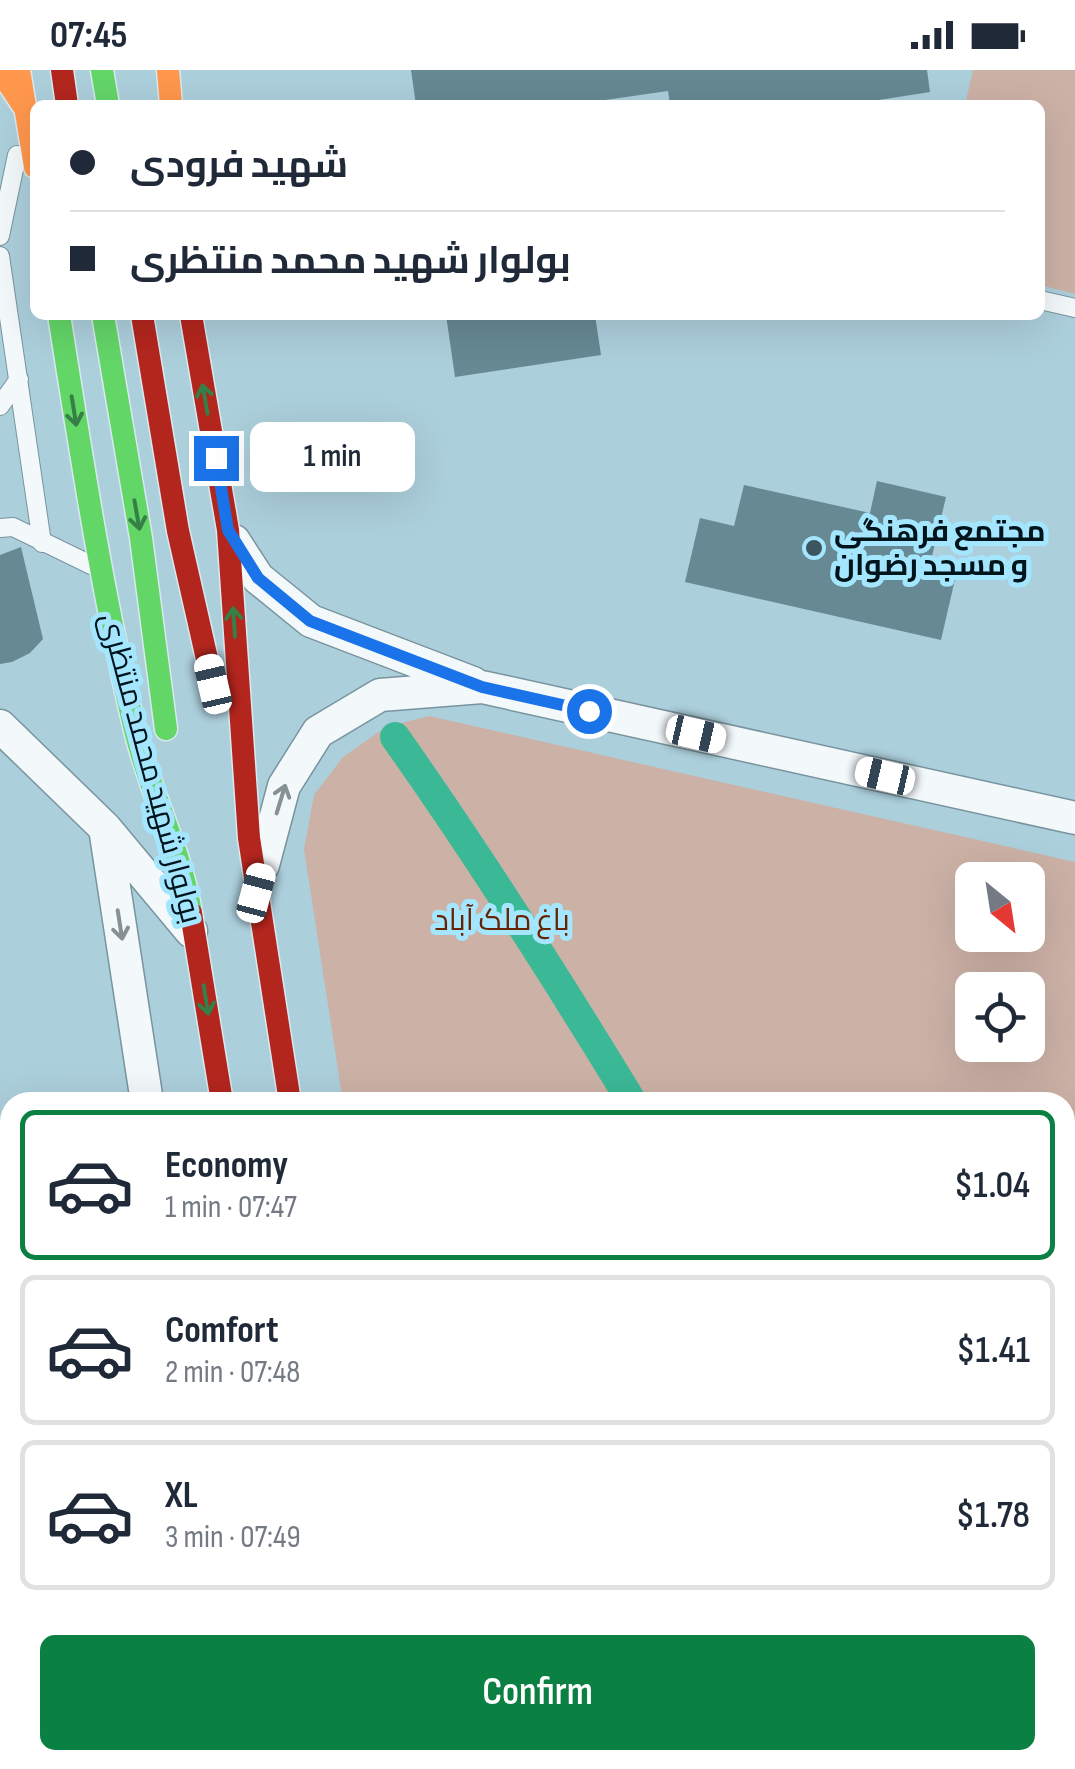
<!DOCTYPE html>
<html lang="en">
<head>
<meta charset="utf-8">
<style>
	:root { --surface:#fff; --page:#f6f6f7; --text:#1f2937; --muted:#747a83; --line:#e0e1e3; --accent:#0b8043 }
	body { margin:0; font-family:"Sofia Sans Condensed",Cairo,sans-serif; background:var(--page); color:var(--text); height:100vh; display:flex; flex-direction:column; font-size:38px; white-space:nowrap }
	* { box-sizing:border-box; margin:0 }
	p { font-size:32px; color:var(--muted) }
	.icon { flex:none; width:55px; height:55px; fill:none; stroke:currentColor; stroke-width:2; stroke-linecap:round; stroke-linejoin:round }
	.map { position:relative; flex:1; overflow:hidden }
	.drawer { position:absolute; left:0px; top:1022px; width:1075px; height:678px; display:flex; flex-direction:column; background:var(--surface); border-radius:30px 30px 0 0; box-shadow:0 10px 40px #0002 }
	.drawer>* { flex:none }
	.guide { position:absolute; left:30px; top:30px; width:1015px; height:220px; border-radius:15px; box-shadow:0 10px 40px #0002; display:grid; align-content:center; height:220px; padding:0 40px; background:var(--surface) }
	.needle { width:65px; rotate:150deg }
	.tools { position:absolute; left:955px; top:792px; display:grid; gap:20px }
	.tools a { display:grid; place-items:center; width:90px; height:90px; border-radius:15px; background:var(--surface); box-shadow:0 10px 40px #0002; font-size:50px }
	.end { position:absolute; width:45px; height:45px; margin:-22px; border:12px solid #1a73e8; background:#fff; box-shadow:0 0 0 5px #fff }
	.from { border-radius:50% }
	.bubble { position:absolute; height:70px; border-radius:15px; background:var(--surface); box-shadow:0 10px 40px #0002; font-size:32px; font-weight:600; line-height:70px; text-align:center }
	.car { position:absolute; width:30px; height:60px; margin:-30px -15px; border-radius:12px; box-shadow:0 0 8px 2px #0007; background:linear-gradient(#fff 24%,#345 0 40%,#fff 0 76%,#345 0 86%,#fff 0) }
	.guide b { display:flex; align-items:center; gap:35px; height:95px; font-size:38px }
	.guide b+b { border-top:2px solid var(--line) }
	.guide i { width:25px; height:25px; background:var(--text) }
	ul { padding:18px 0 0; list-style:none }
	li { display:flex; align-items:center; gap:30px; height:150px; margin:0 20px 15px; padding:0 20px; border:5px solid var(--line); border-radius:15px }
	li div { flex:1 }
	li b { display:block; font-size:38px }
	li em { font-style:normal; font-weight:600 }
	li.current { border-color:var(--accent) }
	li>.icon { width:90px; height:90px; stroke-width:1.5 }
	.primary-button { display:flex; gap:20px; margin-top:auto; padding:20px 40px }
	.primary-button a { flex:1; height:115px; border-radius:15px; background:var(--accent); color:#fff; font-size:40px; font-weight:600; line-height:115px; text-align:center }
	.status { display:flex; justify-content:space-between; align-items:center; height:70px; padding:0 50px; background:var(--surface); direction:ltr }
	.status svg { height:28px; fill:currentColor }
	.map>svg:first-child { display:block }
	.green { fill:#ccb1a6; fill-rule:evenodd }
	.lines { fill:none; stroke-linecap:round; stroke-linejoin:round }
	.canal { stroke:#3bb997; stroke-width:30 }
	.building { fill:#668993 }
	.lane-casing { stroke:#78949e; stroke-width:20 }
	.street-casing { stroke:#78949e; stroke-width:35 }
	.fast-casing { stroke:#dae9ef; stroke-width:25 }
	.slow-casing { stroke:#dae9ef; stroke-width:25 }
	.jam-casing { stroke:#dae9ef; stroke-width:25 }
	.lane { stroke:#f3f8fa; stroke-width:18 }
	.street { stroke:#f3f8fa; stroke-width:32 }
	.fast { stroke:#63d668; stroke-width:22 }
	.slow { stroke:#ff974d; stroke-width:22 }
	.jam { stroke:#b3261e; stroke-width:22 }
	.oneway { stroke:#367f46 }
	.oneway2 { stroke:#869196 }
	.route { stroke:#1a73e8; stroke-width:12 }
	.poi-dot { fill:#3c555f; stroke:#a4e6fe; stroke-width:4 }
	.labels { text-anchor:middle; stroke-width:10; stroke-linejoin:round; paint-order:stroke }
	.poi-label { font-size:30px; font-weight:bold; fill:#00141c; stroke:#a4e6fe; text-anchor:start }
	.street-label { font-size:30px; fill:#00141c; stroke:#a4e6fe }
	.park-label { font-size:30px; fill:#672302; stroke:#a4e6fe }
</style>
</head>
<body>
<div class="status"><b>07:45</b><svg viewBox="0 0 49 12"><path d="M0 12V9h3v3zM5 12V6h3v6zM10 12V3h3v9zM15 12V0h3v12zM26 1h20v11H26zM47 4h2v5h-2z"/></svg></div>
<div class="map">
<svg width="1075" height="1699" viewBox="0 0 1075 1699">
	<rect width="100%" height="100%" fill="#accfdc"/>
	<path class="green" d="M 973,0 L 1075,0 L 1075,224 L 1040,215 L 1040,35 L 965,35 Z
		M 429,646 L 1075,792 L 1075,1699 L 448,1699 L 446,1690 L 1065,1690 L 1065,1032 L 343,1032 L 304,779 L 314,725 L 343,687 L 386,657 ZM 1028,810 L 1028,865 L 972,865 L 972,810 ZM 972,920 L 1028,920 L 1028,975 L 972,975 Z"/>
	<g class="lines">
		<path class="canal" d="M 395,667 C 479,786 557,909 632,1032
			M 1033,1690 L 1039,1699"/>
	</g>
	<path class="building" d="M 411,0 L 927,0 L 930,22 L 847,35 L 670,35 L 668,21 L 570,35 L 416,35 Z
		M 446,245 L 595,245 L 601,285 L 455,307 Z
		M 877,411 L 946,427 L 929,499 L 956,505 L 941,570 L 685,512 L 700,448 L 734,456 L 744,415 L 870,443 Z
		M 21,477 L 43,569 L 30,583 L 12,592 L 0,594 L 0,485 Z"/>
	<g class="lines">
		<g class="lane-casing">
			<path id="lane" d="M 0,166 L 17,85
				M 0,186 L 42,473
				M 1040,230 L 1075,238
				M 0,336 L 19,309
				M 0,458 L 13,457 L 91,495"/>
		</g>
		<g class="street-casing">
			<path id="street" d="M 234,471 L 258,508 L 311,551 L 473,613
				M 0,656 L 105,758 L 191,861
				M 105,758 L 147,1032
				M 263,795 L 284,716 L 318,662 L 380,625 L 482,617 L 1075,748
				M 246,1690 L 248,1699"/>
		</g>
		<g class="fast-casing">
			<path id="fast" d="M 102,0 L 108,35
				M 59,245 C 81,384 102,523 135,660 C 150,723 181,780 191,843
				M 103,245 L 141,468 L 166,659
				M 327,1690 L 329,1699"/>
		</g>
		<g class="slow-casing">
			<path id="slow" d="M 19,0 L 35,97
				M 168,0 L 171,35
				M 0,1 L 26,40"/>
		</g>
		<g class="jam-casing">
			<path id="jam" d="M 62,0 L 67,35
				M 142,245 L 178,461 L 212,611
				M 191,245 L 228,460 L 249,768 L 290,1032
				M 191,843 L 222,1032
				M 399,1690 L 401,1699"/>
		</g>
		<use href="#lane" class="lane"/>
		<use href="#street" class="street"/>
		<use href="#fast" class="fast"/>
		<use href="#slow" class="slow"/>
		<use href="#jam" class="jam"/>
	</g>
	<defs><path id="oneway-shaft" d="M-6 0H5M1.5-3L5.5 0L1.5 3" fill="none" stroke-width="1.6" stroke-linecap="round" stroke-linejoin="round" transform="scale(2.5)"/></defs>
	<g class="oneway">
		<use href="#oneway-shaft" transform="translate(205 329) rotate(-100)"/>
		<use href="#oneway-shaft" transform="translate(74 341) rotate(81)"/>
		<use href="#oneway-shaft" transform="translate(137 445) rotate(80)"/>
		<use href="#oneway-shaft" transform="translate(234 552) rotate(-94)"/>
		<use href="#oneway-shaft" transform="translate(206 930) rotate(81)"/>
	</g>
	<g class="oneway2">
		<use href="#oneway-shaft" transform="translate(281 729) rotate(-73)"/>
		<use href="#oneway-shaft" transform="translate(120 855) rotate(81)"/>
	</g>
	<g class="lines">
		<path class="route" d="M 216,388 L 228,460 L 258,508 L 310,551 L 482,617 L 589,641"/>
	</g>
	<circle class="poi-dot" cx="814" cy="478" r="10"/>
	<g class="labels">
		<g class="poi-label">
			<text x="834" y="471">مجتمع فرهنگی<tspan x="834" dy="34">و مسجد رضوان</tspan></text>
		</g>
		<g class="street-label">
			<text transform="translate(151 698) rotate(75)" y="10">بولوار شهید محمد منتظری</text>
		</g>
		<g class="park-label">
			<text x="502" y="860">باغ ملک آباد</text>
		</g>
	</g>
</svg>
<div class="tools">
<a><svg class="needle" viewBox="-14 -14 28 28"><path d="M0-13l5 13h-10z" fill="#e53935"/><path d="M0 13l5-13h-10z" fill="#747a83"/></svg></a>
<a><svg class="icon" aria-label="locate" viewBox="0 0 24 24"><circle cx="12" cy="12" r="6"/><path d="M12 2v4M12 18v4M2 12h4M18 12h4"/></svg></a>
</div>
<i class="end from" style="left:589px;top:641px"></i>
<i class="end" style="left:216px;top:388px"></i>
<div class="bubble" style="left:250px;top:352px;width:165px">1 min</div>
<i class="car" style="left:213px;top:614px;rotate:347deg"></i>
<i class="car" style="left:696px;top:664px;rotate:103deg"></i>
<i class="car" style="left:885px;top:706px;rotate:283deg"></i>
<i class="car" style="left:256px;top:823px;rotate:15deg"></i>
<div class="guide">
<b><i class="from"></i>شهید فرودی</b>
<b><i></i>بولوار شهید محمد منتظری</b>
</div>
<section class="drawer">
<ul>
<li class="current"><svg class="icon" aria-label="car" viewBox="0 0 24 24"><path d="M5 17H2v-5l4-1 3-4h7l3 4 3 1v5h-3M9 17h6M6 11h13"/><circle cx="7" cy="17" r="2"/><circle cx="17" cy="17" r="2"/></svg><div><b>Economy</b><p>1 min · 07:47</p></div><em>$1.04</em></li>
<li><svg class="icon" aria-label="car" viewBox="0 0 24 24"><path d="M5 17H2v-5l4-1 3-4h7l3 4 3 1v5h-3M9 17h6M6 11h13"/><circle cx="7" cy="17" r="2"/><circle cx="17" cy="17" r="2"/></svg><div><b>Comfort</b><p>2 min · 07:48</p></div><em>$1.41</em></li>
<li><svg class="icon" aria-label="car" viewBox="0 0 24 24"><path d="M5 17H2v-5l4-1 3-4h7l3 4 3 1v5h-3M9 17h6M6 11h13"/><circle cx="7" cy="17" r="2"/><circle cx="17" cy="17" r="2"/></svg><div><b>XL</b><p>3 min · 07:49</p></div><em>$1.78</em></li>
</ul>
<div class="primary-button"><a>Confirm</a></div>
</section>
</div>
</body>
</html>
